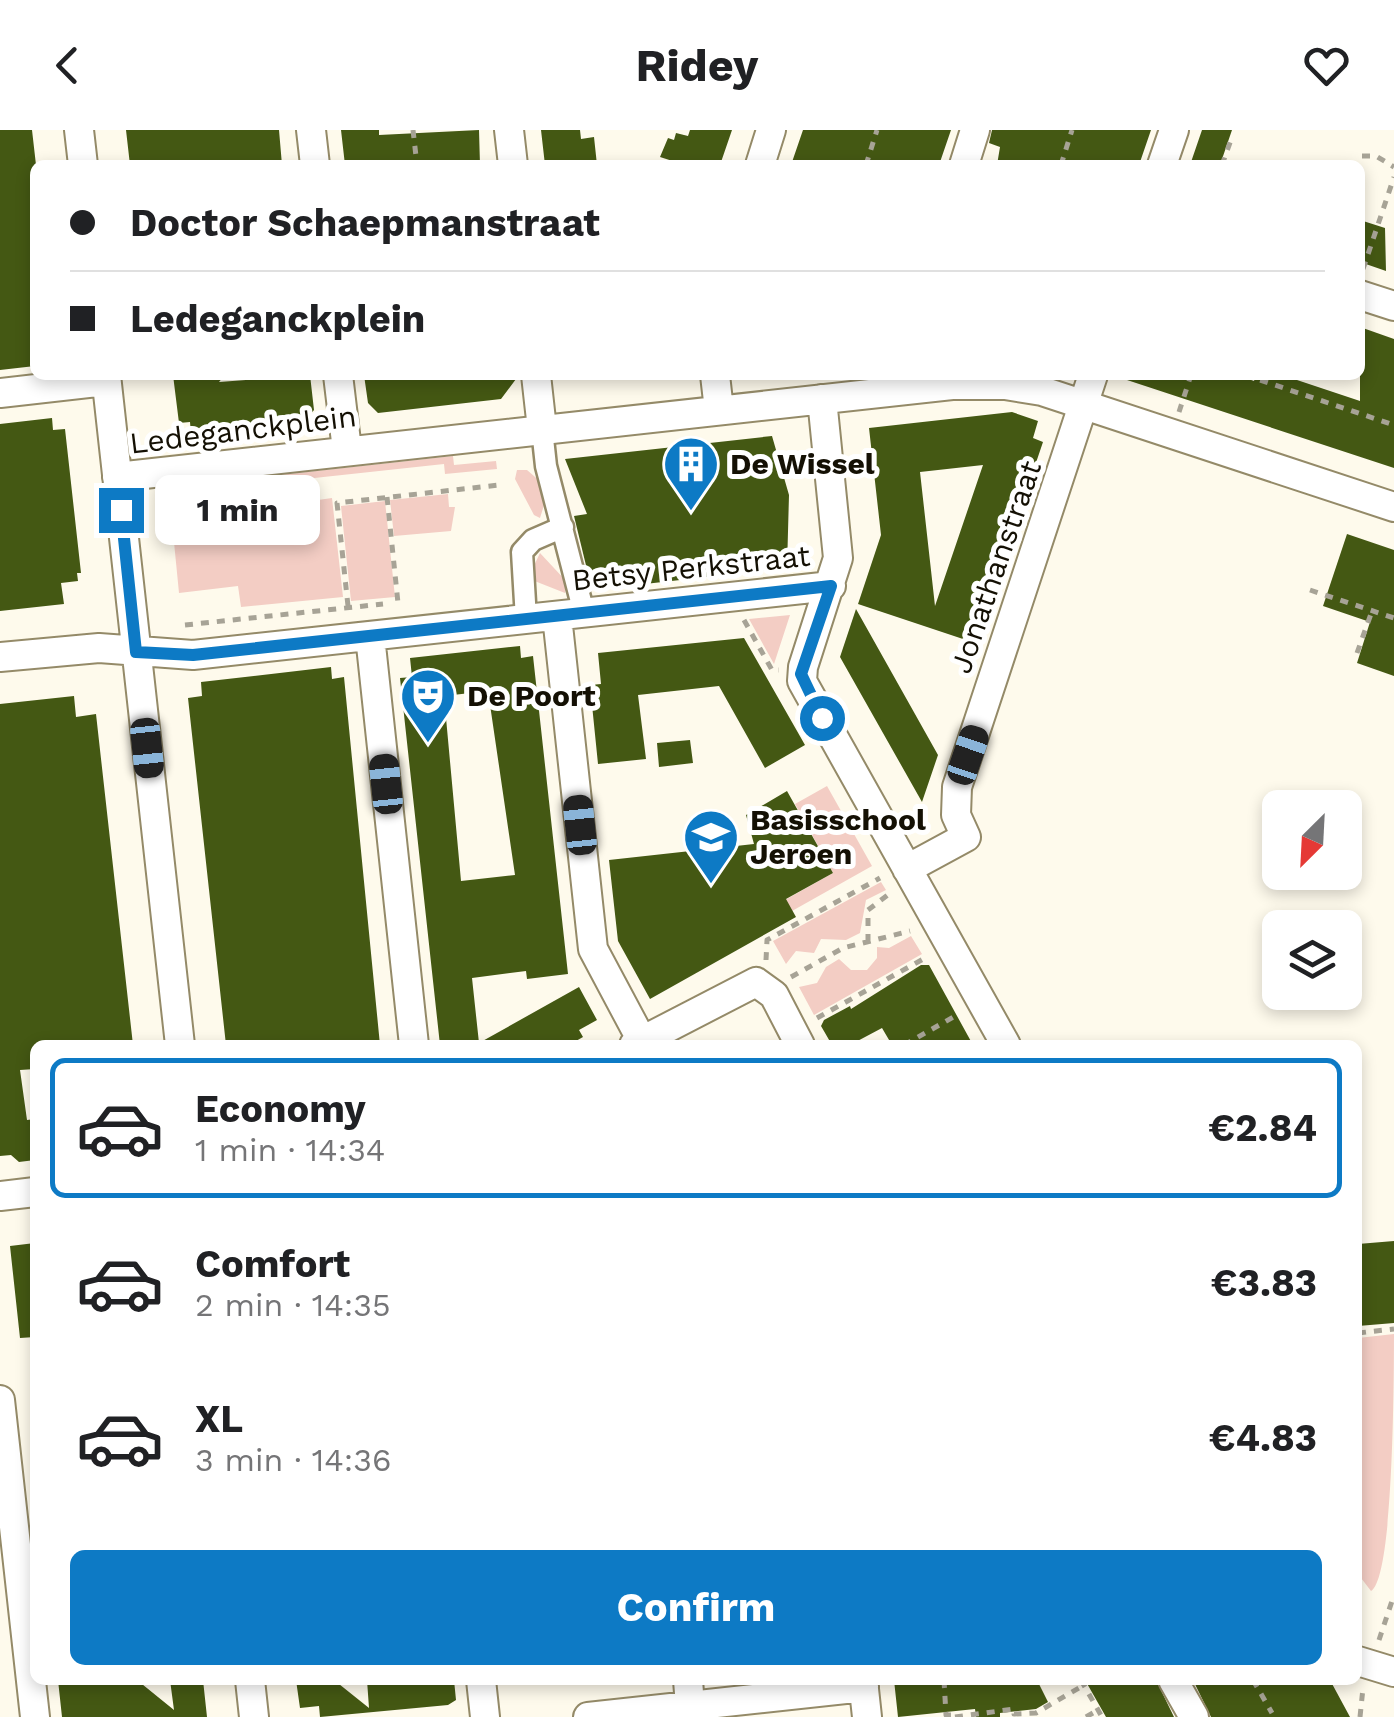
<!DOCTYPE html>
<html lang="en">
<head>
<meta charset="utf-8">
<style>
	:root { --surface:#fff; --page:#f6f6f6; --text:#202124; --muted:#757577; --line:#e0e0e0; --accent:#0d7ac5 }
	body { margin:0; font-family:"Work Sans",sans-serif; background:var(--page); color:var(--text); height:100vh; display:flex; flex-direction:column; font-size:38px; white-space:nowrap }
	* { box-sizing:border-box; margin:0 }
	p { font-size:32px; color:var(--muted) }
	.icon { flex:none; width:55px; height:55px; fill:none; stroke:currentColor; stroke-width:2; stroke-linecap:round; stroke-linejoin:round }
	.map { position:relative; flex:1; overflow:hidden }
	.sheet { position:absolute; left:30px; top:910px; width:1332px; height:645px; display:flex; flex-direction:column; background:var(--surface); border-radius:15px; box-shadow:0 5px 15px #0003 }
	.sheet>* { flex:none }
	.top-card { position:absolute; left:30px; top:30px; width:1335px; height:220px; border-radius:15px; box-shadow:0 5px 15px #0003; display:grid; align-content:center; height:220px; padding:0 40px; background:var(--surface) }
	.needle { width:65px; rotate:204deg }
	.tools { position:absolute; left:1262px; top:660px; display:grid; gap:20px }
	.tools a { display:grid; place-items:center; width:100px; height:100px; border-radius:15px; background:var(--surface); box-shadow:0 5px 15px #0003; font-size:50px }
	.end { position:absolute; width:45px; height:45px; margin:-22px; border:12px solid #0d7ac5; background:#fff; box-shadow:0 0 0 5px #fff }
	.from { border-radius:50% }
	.bubble { position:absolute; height:70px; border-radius:15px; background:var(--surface); box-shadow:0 5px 15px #0003; font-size:32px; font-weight:700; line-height:70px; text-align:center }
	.car { position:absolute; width:30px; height:60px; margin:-30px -15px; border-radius:12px; box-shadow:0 0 8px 2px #0007; background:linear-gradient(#222 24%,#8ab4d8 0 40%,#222 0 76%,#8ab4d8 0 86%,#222 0) }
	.top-card b { display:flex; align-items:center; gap:35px; height:95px; font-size:38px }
	.top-card b+b { border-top:2px solid var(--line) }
	.top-card i { width:25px; height:25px; background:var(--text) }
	ul { padding:18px 0 0; list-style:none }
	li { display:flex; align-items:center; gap:30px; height:140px; margin:0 20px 15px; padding:0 20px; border:5px solid transparent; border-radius:15px }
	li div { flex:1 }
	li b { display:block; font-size:38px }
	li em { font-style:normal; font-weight:700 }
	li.selected { border-color:var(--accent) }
	li>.icon { width:90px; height:90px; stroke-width:1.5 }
	.cta { display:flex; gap:20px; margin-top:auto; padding:20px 40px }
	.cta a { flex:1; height:115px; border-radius:15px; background:var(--accent); color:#fff; font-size:40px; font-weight:700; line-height:115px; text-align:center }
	header { display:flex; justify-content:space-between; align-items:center; height:130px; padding:0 40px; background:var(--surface); font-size:45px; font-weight:700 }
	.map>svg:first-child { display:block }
	.green { fill:#f3cdc4 }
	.building { fill:#445813; fill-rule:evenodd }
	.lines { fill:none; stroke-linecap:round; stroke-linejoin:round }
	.pedestrian-casing { stroke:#948a68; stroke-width:25 }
	.minor-casing { stroke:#948a68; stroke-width:32 }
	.path { stroke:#a7a396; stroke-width:5; stroke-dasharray:8 8; stroke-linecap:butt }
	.pedestrian { stroke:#fff; stroke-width:20 }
	.minor { stroke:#fff; stroke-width:28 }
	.route { stroke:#0d7ac5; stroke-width:12 }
	.labels { text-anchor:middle; stroke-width:10; stroke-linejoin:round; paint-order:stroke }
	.street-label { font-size:30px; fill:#141004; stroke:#fff }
	.poi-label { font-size:30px; font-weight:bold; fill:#141004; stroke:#fff; text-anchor:start }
</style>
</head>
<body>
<header><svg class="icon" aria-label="back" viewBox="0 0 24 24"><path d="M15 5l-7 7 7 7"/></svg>Ridey<svg class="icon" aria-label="heart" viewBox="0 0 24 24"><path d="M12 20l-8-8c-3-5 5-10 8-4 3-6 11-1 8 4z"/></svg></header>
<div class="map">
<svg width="1394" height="1587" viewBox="0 0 1394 1587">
	<rect width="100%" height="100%" fill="#fefaec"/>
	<path class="green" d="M 453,326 L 454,335 L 496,331 L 497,339 L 445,344 L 444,334 L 176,363 L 169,363 L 168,357 Z
		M 517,340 L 527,340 L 549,359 L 540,388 L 534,385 L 515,349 Z
		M 317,364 L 318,370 L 332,368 L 343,467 L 241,477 L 238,456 L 179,463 L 173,402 L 178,400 L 171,380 Z
		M 448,364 L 449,377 L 455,377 L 451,401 L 394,406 L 390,370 Z
		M 385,371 L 395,467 L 351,471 L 341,376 Z
		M 540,423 L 567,452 L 565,463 L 532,450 L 530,444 Z
		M 790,485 L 774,534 L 749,489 Z
		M 827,656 L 872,736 L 792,781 L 785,770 L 833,743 L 795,674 Z
		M 881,752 L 886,760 L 866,770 L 860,803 L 846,810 L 821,809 L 814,823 L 796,821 L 786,834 L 773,811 Z
		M 911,806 L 922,824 L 814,885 L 799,857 L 817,853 L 826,837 L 839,829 L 851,840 L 867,840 L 877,828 L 877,817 L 889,818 Z
		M 1394,1204 C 1394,1244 1394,1448 1371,1461 L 1358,1444 L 1358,1208 Z"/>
	<path class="building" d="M 0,0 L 32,0 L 36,35 L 35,236 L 0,240 Z
		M 126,0 L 279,0 L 282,35 L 130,35 Z
		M 341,0 L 379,0 L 379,5 L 479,0 L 480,35 L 345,35 Z
		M 541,0 L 580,0 L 581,9 L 594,7 L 597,35 L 545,35 Z
		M 690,0 L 732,0 L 720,35 L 685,35 L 660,27 L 668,8 L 674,10 L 676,3 L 688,6 Z
		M 803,0 L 951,0 L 939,35 L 791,35 Z
		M 992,0 L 1151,0 L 1139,35 L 997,35 L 1000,17 L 989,13 Z
		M 1202,0 L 1232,0 L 1220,35 L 1190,35 Z
		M 1360,90 L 1385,98 L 1386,141 L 1360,132 Z
		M 1360,197 L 1394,209 L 1394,338 L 1127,250 L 1128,245 L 1237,245 L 1254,251 L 1256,245 L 1282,245 L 1360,271 Z
		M 173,245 L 225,245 L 219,252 L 310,245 L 314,280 L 305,291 L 191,304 L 190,292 L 179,293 Z
		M 364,245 L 519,245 L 501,269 L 378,283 L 368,273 Z
		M 1012,282 L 1038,291 L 1033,308 L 1043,312 L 975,513 L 858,474 L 881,405 L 869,298 ZM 983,335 L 935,476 L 920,342 Z
		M 52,288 L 53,300 L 65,299 L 81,443 L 77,443 L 78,451 L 61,453 L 64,474 L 0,481 L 0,294 Z
		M 772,306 L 789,365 L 787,438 L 592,460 L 574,386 L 587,384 L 565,329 Z
		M 1347,404 L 1394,420 L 1394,546 L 1357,533 L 1370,492 L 1323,476 Z
		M 856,479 L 938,625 L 922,672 L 840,527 Z
		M 744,508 L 805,615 L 765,638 L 719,556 L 638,565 L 646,629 L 598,634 L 590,555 L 601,554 L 598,523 Z
		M 520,516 L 521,528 L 533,526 L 568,844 L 527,849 L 526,841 L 472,848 L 479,913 L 579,857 L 597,890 L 579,900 L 583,907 L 569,915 L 440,915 L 400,548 L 412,547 L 410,528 ZM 488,561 L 515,745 L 461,751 L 444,566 Z
		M 331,537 L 332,549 L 344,547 L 380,915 L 226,915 L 188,568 L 202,566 L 201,552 Z
		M 74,566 L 76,587 L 96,584 L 133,915 L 35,915 L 35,939 L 20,940 L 27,990 L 35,989 L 35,1030 L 19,1032 L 11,1025 L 0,1026 L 0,574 Z
		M 690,610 L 693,633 L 659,637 L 657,613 Z
		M 787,661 L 833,743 L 786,769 L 796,787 L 650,869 L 618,811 L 609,730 L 754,714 L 746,685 Z
		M 921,835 L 929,835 L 973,915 L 892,915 L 882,898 L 850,915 L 832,915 L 821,896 L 824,890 L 850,876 L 851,879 Z
		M 1394,1111 L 1394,1193 L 1358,1196 L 1358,1114 Z
		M 35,1113 L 35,1207 L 20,1208 L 10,1116 Z
		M 58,1550 L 137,1550 L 174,1580 L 170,1550 L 203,1550 L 207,1587 L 62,1587 Z
		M 296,1550 L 334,1550 L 369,1578 L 367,1550 L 454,1550 L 456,1570 L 448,1575 L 320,1587 L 319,1576 L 300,1578 Z
		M 894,1550 L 1037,1550 L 1048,1572 L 1036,1579 L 1000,1583 L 1000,1587 L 976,1587 L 975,1579 L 898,1587 Z
		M 1085,1550 L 1156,1550 L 1174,1587 L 1106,1587 Z
		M 1193,1550 L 1330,1550 L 1350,1587 L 1211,1587 Z"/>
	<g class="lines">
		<g class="pedestrian-casing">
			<path id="pedestrian" d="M 542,299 L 546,336 L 584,483
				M 526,489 L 522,422 L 533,410 L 563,397"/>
		</g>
		<g class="minor-casing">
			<path id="minor" d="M 79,0 L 83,35
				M 311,0 L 315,35
				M 509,0 L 513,35
				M 760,35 L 771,0
				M 964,35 L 975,0
				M 1162,35 L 1174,0
				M 1360,165 L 1394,176
				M 106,245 L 180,915
				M 338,245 L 347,320
				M 536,245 L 542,299
				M 715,245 L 719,280
				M 0,263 L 106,251
				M 822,269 L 838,428 L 803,537 L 802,551 L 1006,915
				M 117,347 L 952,255 L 1005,255 L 1042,261 L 1394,377
				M 557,486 L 593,819 L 642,911
				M 370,506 L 414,915
				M 0,527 L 99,518 L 193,525 L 831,456
				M 907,739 L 966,707 L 956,685 L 957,657 L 1093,245
				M 634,915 L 756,852 L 774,865 L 800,915
				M 0,1066 L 35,1062
				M 0,1270 L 35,1587
				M 1358,1531 L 1394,1542
				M 250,1550 L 254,1587
				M 481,1550 L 485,1587
				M 688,1550 L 690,1576
				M 863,1550 L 867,1587
				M 1173,1550 L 1194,1587
				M 588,1587 L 864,1557"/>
		</g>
		<path class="path" d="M 413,0 L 417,35
			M 1362,26 L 1376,26 L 1394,37
			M 866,35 L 877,0
			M 1061,35 L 1072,0
			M 1222,35 L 1232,7
			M 1363,139 L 1394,47
			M 1245,245 L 1394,295
			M 1179,282 L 1191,245
			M 387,367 L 398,473
			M 1310,460 L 1394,488
			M 348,476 L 337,373 L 499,355
			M 744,490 L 772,540 L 779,540
			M 185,495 L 383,474
			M 1357,523 L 1372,481
			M 868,812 L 868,780 L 889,764
			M 766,830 L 767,810 L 880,748
			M 791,847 L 843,818 L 910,801
			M 817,888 L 925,828
			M 904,915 L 957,885
			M 1358,1203 L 1394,1199
			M 1379,1510 L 1394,1465
			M 944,1550 L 946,1585 L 955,1585
			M 1081,1550 L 1102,1587
			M 1253,1550 L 1272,1583
			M 955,1587 L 1014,1579 L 1014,1584 L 1036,1583 L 1084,1555
			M 1086,1587 L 1098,1580
			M 1360,1587 L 1363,1558"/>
		<use href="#pedestrian" class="pedestrian"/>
		<use href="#minor" class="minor"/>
	</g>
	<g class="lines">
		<path class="route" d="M 121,380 L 136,522 L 193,525 L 831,456 L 801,544 L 822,588"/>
	</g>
	<defs>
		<g id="building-pin" transform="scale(2.875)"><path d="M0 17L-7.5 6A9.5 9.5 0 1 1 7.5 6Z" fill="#0d7ac5" stroke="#fff"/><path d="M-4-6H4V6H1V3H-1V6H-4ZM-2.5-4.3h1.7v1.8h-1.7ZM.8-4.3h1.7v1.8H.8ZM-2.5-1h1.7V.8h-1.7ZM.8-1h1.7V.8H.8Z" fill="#fff"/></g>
		<g id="theatre-pin" transform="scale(2.875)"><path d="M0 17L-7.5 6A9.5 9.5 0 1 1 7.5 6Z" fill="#0d7ac5" stroke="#fff"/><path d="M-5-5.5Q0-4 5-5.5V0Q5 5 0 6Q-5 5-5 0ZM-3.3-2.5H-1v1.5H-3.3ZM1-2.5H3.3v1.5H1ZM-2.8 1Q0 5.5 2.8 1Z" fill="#fff"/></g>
		<g id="school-pin" transform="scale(2.875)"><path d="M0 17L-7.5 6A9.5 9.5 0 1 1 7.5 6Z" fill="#0d7ac5" stroke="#fff"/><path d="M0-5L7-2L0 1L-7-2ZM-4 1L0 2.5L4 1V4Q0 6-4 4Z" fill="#fff"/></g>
	</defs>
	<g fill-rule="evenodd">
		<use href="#building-pin" x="691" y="334"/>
		<use href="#theatre-pin" x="428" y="566"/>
		<use href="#school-pin" x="711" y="707"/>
	</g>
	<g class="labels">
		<g class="street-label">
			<text transform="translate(243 300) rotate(-7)" y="10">Ledeganckplein</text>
			<text transform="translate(996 437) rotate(-71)" y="10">Jonathanstraat</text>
			<text transform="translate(691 438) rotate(-6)" y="10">Betsy Perkstraat</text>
		</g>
		<g class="poi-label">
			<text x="730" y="344">De Wissel</text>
			<text x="467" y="576">De Poort</text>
			<text x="750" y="700">Basisschool<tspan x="750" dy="34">Jeroen</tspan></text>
		</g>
	</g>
</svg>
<div class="tools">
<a><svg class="needle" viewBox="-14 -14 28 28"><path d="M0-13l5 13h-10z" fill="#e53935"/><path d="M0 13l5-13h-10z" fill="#757577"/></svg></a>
<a><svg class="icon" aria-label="layers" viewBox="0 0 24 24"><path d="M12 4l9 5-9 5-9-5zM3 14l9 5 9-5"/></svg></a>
</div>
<i class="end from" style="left:822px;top:588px"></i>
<i class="end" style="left:121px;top:380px"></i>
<div class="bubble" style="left:155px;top:345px;width:165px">1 min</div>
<i class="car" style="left:147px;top:618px;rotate:174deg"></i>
<i class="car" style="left:968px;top:625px;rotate:19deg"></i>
<i class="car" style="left:386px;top:654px;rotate:354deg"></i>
<i class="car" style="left:580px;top:695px;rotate:354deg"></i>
<div class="top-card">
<b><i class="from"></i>Doctor Schaepmanstraat</b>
<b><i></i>Ledeganckplein</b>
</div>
<section class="sheet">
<ul>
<li class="selected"><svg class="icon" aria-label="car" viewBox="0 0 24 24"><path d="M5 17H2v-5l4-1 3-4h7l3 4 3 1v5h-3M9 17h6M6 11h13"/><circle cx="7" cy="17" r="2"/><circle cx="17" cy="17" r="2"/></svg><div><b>Economy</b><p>1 min · 14:34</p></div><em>€2.84</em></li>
<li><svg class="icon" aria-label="car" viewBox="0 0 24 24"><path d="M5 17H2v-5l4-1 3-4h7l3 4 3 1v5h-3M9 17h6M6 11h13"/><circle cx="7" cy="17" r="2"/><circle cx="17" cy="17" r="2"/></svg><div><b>Comfort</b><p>2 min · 14:35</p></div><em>€3.83</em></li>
<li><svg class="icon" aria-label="car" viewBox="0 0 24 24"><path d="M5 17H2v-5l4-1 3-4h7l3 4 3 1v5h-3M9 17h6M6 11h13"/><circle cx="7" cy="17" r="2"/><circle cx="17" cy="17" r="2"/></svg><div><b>XL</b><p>3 min · 14:36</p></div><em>€4.83</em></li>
</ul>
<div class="cta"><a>Confirm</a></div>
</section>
</div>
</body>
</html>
